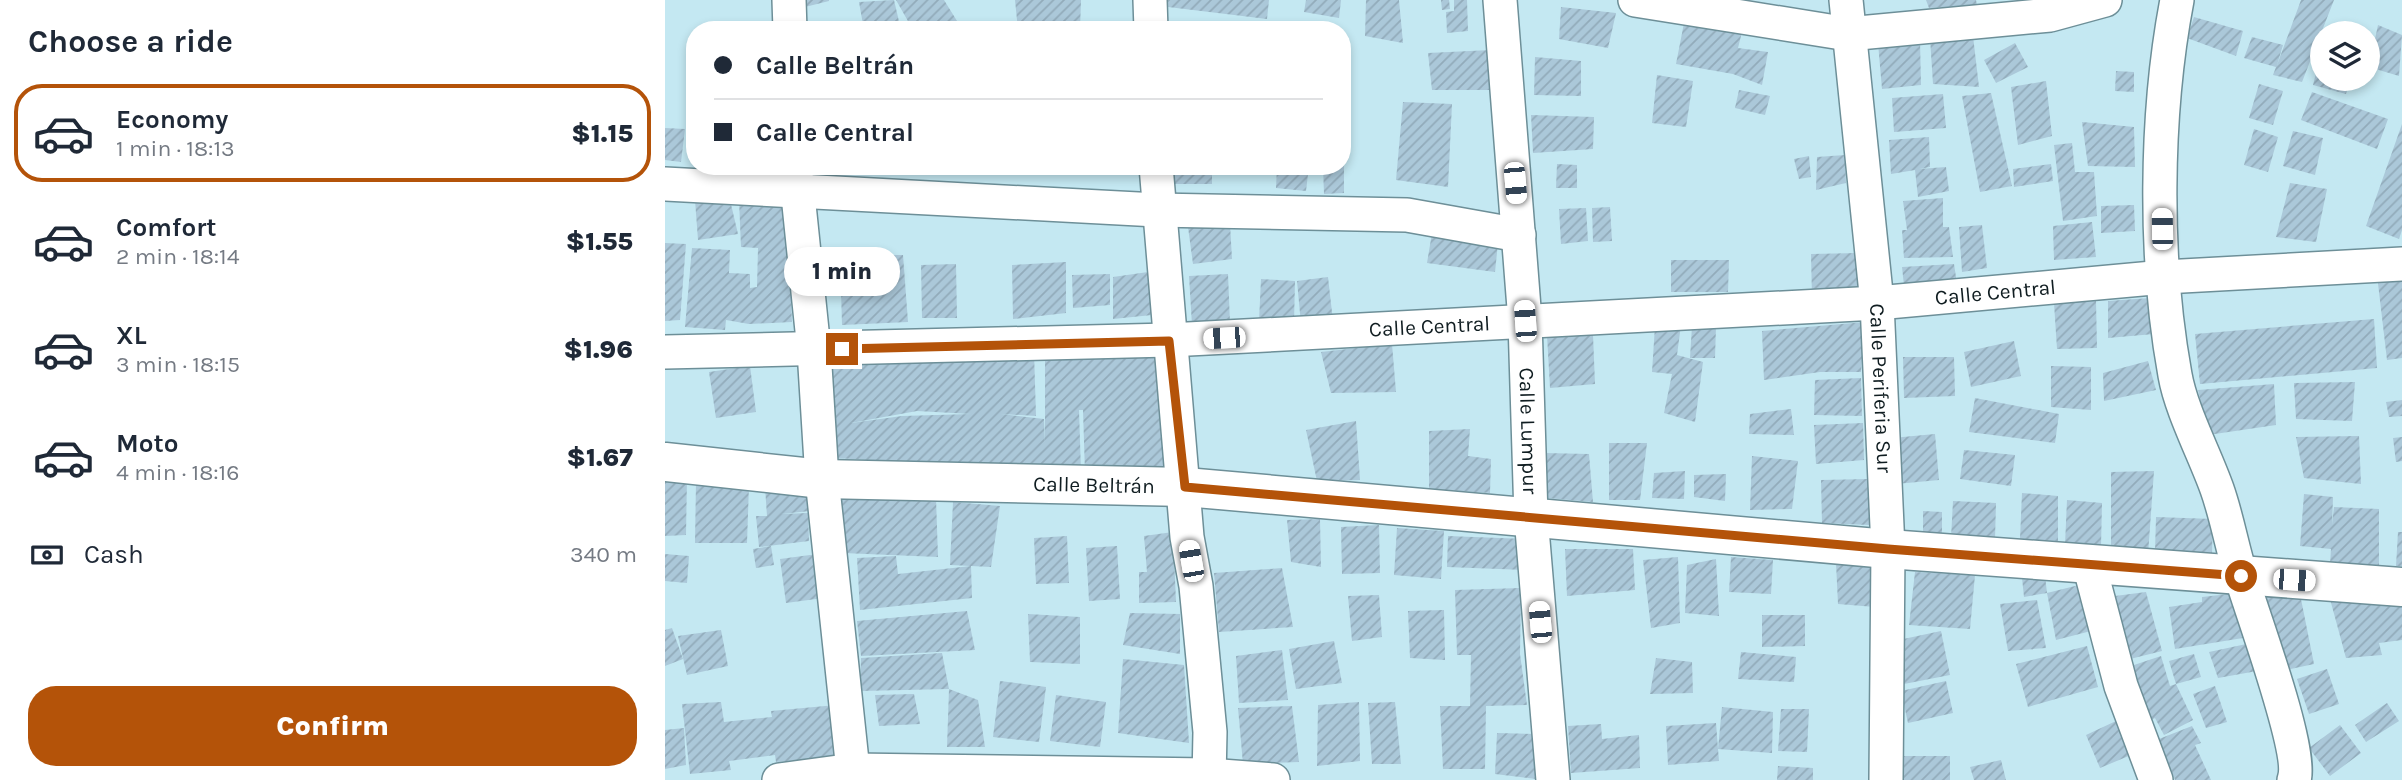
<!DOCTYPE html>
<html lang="en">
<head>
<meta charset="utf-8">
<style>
	:root { --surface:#fff; --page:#f2f2f3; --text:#1f2937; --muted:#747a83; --line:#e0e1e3; --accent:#b45309 }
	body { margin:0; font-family:Karla,sans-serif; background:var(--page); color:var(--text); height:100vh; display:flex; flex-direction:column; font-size:26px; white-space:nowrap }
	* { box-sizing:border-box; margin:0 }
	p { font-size:23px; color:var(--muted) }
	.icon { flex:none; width:38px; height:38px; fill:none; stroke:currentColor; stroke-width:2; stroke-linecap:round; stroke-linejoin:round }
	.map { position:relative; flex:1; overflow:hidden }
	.panel { display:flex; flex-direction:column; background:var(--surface); width:665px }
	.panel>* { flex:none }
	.top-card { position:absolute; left:21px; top:21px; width:665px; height:154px; border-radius:28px; box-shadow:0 4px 10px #0003; display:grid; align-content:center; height:154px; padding:0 28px; background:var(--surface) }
	.buttons { position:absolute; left:1645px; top:21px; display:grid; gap:14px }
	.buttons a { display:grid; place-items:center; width:70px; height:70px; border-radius:50%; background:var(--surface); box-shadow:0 4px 10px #0003; font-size:35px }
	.end { position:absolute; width:32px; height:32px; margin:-16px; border:9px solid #b45309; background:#fff; box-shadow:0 0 0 4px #fff }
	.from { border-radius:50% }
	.bubble { position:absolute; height:49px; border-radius:24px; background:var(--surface); box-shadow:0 4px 10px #0003; font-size:23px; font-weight:800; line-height:49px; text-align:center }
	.car { position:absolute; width:21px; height:42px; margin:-21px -10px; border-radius:9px; box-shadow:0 0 5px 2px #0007; background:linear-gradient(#fff 24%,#345 0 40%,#fff 0 76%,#345 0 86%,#fff 0) }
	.top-card b { display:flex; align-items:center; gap:24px; height:66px; font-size:26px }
	.top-card b+b { border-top:2px solid var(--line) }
	.top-card i { width:18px; height:18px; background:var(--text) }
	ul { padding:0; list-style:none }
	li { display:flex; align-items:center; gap:21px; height:98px; margin:0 14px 10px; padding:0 14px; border:4px solid transparent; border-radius:28px }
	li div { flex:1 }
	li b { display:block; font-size:26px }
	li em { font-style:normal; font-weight:800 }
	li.on { border-color:var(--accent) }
	li>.icon { width:63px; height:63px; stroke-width:1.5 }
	h2 { padding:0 28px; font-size:32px; line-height:84px }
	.pay { display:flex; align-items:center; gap:18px; height:77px; padding:0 28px; font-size:26px }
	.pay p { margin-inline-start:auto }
	.primary-button { display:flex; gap:14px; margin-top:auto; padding:14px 28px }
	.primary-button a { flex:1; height:80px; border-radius:28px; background:var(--accent); color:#fff; font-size:28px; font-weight:800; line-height:80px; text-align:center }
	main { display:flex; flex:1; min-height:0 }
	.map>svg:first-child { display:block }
	.building { fill:url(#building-hatch); fill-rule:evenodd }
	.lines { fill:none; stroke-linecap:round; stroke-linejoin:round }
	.minor-casing { stroke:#6d8f98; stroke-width:36 }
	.secondary-casing { stroke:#6d8f98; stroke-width:41 }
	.minor { stroke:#fff; stroke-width:33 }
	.secondary { stroke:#fff; stroke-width:38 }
	.route { stroke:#b45309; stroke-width:9 }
	.labels { text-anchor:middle; stroke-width:6; stroke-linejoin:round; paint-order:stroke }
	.street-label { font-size:21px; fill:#101d21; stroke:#d7f4fc }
</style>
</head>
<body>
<main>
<section class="panel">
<h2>Choose a ride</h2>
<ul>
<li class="on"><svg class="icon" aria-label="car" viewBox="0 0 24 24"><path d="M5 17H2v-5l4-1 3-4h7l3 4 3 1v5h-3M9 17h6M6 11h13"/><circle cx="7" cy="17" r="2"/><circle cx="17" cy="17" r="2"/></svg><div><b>Economy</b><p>1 min · 18:13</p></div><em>$1.15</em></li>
<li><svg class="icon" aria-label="car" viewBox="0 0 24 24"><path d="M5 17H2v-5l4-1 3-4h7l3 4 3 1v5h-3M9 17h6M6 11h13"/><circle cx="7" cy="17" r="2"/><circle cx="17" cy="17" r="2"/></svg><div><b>Comfort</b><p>2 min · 18:14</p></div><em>$1.55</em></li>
<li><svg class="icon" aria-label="car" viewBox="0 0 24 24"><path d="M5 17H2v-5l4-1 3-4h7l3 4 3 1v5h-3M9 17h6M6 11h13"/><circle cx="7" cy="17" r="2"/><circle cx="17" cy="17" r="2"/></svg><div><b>XL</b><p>3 min · 18:15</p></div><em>$1.96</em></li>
<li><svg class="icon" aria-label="car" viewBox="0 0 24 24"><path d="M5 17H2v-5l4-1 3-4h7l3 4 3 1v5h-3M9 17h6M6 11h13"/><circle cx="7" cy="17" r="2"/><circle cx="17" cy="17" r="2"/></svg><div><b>Moto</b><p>4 min · 18:16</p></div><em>$1.67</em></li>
</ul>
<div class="pay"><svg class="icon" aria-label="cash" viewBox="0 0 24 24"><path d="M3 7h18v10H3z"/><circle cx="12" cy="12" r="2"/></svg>Cash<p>340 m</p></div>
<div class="primary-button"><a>Confirm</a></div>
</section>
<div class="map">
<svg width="1737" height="780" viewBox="0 0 1737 780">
	<defs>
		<pattern id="building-hatch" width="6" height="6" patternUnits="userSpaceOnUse" patternTransform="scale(1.75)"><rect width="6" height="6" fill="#abc8d9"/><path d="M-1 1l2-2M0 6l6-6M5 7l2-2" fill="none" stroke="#92abba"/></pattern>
	</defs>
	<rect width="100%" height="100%" fill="#c4e8f2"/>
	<path class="building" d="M 135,0 L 164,0 L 164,1 L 136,8 Z
		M 229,0 L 236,30 L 199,30 L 194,2 Z
		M 231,0 L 279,0 L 297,29 L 248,30 Z
		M 350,0 L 416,0 L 415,30 L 353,30 Z
		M 495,0 L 604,0 L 602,19 L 495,6 Z
		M 641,0 L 676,0 L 674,18 L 639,12 Z
		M 701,0 L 734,0 L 738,43 L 700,36 Z
		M 776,0 L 784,0 L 785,9 L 777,10 Z
		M 789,0 L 802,0 L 803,31 L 782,33 L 781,12 L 789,11 Z
		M 1261,0 L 1311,0 L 1312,5 L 1264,8 Z
		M 1636,0 L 1669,0 L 1637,82 L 1608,75 L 1611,67 L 1579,58 L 1587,37 L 1618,45 L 1612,65 Z
		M 896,7 L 951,13 L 943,48 L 894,39 Z
		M 1529,17 L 1578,31 L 1571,56 L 1522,38 Z
		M 1019,23 L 1077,32 L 1073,48 L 1103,52 L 1097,85 L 1068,74 L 1011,64 Z
		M 1713,25 L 1737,35 L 1734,76 L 1704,67 Z
		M 1308,36 L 1314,87 L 1268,84 L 1265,38 Z
		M 1255,40 L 1256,85 L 1217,89 L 1213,43 Z
		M 1350,43 L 1363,67 L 1331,83 L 1319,60 Z
		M 826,50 L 825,90 L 767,90 L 763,53 Z
		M 1656,53 L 1657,79 L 1685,79 L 1681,94 L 1648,85 Z
		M 870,57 L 916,61 L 916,96 L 869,95 Z
		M 1451,71 L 1469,72 L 1469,92 L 1450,91 Z
		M 992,75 L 1028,81 L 1021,127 L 987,123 Z
		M 1381,81 L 1387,136 L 1353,145 L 1346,87 Z
		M 1594,84 L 1618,91 L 1608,125 L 1584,118 Z
		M 1074,90 L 1105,96 L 1100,115 L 1070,108 Z
		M 1647,92 L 1723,119 L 1712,149 L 1636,120 Z
		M 1326,93 L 1347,186 L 1315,192 L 1297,96 Z
		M 1278,94 L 1281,128 L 1229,132 L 1227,98 Z
		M 738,102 L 787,104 L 783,187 L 731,180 Z
		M 866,115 L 929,117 L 928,149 L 868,153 Z
		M 1417,122 L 1469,127 L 1470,167 L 1423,166 Z
		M 1737,124 L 1737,230 L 1734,239 L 1701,226 Z
		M 0,128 L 20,129 L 16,162 L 0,160 Z
		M 1589,129 L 1613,137 L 1603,172 L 1579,165 Z
		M 1628,131 L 1658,138 L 1650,175 L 1618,166 Z
		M 1264,137 L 1265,167 L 1254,169 L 1281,167 L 1284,191 L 1253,197 L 1250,170 L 1226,174 L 1224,140 Z
		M 1407,143 L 1410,172 L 1429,172 L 1432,216 L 1398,221 L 1389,145 Z
		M 1180,155 L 1181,183 L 1151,190 L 1152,157 Z
		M 1144,156 L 1146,177 L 1134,179 L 1129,159 Z
		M 892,164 L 912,165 L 912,188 L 891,188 Z
		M 1386,164 L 1388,181 L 1349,187 L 1348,169 Z
		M 69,166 L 110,166 L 110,176 L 68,175 Z
		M 151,166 L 258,166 L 258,169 L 152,176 Z
		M 502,166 L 547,166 L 547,184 L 502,184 Z
		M 612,166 L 644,166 L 641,191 L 611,188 Z
		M 658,166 L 679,166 L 679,193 L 659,194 Z
		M 1625,183 L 1662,189 L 1651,242 L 1611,237 Z
		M 1278,198 L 1278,227 L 1284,227 L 1288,257 L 1239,258 L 1237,230 L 1242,230 L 1238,201 Z
		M 30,200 L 65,200 L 73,234 L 33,240 Z
		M 74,200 L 122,200 L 127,322 L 84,324 L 61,320 L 60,330 L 20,327 L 27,248 L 65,250 L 64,273 L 85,274 L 85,288 L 92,287 L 93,248 L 76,247 Z
		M 1469,205 L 1470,231 L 1436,233 L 1436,206 Z
		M 945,207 L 947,241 L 928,242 L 927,208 Z
		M 921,208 L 923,241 L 896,244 L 894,209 Z
		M 1427,222 L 1431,257 L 1389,260 L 1388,226 Z
		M 565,224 L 567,259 L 528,264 L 523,227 Z
		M 1317,225 L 1322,268 L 1297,272 L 1294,227 Z
		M 767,233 L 833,243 L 830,272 L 762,263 Z
		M 0,243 L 21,244 L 15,320 L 0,321 Z
		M 1193,253 L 1194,296 L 1147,298 L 1146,254 Z
		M 175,255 L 238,255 L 243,322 L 177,325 Z
		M 1006,260 L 1064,260 L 1063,292 L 1006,292 Z
		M 401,262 L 401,313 L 348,319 L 347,265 Z
		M 291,264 L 292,318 L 257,318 L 256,265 Z
		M 1289,264 L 1293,290 L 1240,295 L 1237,267 Z
		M 483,272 L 487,315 L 448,319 L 448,277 Z
		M 1737,272 L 1737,358 L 1722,360 L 1712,275 Z
		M 445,274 L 445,305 L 408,308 L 407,275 Z
		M 563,274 L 565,323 L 527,325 L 524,276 Z
		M 663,277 L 668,321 L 636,324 L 632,281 Z
		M 596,279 L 630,281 L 629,322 L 594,321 Z
		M 1485,298 L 1489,334 L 1443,338 L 1443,301 Z
		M 1431,301 L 1432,348 L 1392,349 L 1389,303 Z
		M 1709,319 L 1712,368 L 1535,384 L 1530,334 Z
		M 1200,322 L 1196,372 L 1155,372 L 1099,380 L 1097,331 Z
		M 1016,325 L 1012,355 L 1038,362 L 1030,422 L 999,413 L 1007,374 L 987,372 L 990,326 Z
		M 1027,326 L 1051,326 L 1050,358 L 1025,358 Z
		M 882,335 L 928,335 L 930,384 L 885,388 Z
		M 1349,341 L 1356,376 L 1306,387 L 1299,352 Z
		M 727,344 L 731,392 L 666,393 L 656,352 Z
		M 496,349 L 509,477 L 420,473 L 418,410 L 414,410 L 416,472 L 169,458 L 162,363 L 369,352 L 371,416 L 336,414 L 379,419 L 380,443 L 380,352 ZM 252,411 L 306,414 L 237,416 L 186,423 Z
		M 1238,357 L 1289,357 L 1290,396 L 1239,398 Z
		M 1483,361 L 1491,390 L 1439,401 L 1438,373 Z
		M 85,366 L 91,412 L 51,418 L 44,372 Z
		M 1386,366 L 1426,367 L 1426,410 L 1386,407 Z
		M 1196,378 L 1197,416 L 1149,415 L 1150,380 Z
		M 1690,382 L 1687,421 L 1631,419 L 1629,383 Z
		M 1609,384 L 1611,425 L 1543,435 L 1533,390 Z
		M 1310,398 L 1394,414 L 1390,443 L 1304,432 Z
		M 1737,400 L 1737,416 L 1724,417 L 1721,402 Z
		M 1126,409 L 1129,435 L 1084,434 L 1085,414 Z
		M 691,421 L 695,480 L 652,481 L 641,430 Z
		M 1198,423 L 1199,460 L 1151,464 L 1149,425 Z
		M 805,429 L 803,456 L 826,459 L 825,493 L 764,489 L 764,431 Z
		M 1270,434 L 1274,480 L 1231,484 L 1227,438 Z
		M 1694,436 L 1696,484 L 1639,478 L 1631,437 Z
		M 1737,437 L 1737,461 L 1731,462 L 1728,438 Z
		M 944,443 L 982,443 L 975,500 L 944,500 Z
		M 1299,450 L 1350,455 L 1346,486 L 1295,479 Z
		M 879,453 L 924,454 L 928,502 L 881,498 Z
		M 1087,456 L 1133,461 L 1127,509 L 1085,510 Z
		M 1020,471 L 1019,499 L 987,498 L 989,473 Z
		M 1489,471 L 1483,555 L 1446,556 L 1446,472 Z
		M 1061,474 L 1060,501 L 1029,497 L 1029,475 Z
		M 0,477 L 22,477 L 21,535 L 0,536 Z
		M 1204,479 L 1204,525 L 1157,523 L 1156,480 Z
		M 31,482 L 84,485 L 82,543 L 30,543 Z
		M 142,485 L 145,511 L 116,514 L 143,513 L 144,541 L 94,547 L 91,516 L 102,516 L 100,487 Z
		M 171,491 L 271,498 L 273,557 L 178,553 Z
		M 1357,493 L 1393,496 L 1393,541 L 1355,539 Z
		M 1639,494 L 1668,497 L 1667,525 L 1669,507 L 1714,509 L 1714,567 L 1665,564 L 1666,549 L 1635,546 Z
		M 1402,500 L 1437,503 L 1436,547 L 1400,545 Z
		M 1288,501 L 1331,503 L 1330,540 L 1286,538 Z
		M 288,502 L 335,506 L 326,567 L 306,566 L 307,598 L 195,610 L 192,558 L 231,556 L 233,574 L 306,566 L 285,565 Z
		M 1258,511 L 1277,512 L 1277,542 L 1258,541 Z
		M 1491,517 L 1548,519 L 1547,554 L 1490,552 Z
		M 655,519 L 656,567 L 626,562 L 622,520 Z
		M 714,525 L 715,573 L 677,574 L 676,527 Z
		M 732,528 L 779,531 L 776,579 L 729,575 Z
		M 508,532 L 511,602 L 474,603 L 474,572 L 482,572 L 479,536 Z
		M 1733,532 L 1737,532 L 1737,566 L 1731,566 Z
		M 402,536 L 404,583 L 371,584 L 369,538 Z
		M 783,536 L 862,539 L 860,570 L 782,567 Z
		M 106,546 L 109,565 L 91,568 L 88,549 Z
		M 452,546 L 455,599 L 424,601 L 421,548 Z
		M 900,549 L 968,549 L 970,590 L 902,596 Z
		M 160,553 L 166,597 L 121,603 L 115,559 Z
		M 0,554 L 24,556 L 22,583 L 0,581 Z
		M 1013,557 L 1015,623 L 986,628 L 978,560 Z
		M 1066,557 L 1108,560 L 1106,594 L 1064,592 Z
		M 1051,559 L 1054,616 L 1020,613 L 1022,565 Z
		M 1171,563 L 1210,568 L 1210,607 L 1173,604 Z
		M 617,568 L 628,627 L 554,632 L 549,573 Z
		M 1250,572 L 1310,575 L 1305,629 L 1244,625 Z
		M 1380,576 L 1382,593 L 1414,585 L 1426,631 L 1391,640 L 1382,593 L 1359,597 L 1357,578 Z
		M 856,588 L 855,654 L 862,705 L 821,706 L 820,769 L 778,769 L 775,706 L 805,706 L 806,655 L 792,655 L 790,590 Z
		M 1481,592 L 1497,651 L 1461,660 L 1450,596 Z
		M 1590,592 L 1635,594 L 1649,664 L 1612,672 Z
		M 1573,593 L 1578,638 L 1510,649 L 1504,607 L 1537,602 L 1537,597 Z
		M 714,595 L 717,637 L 687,641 L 683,596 Z
		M 1701,596 L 1703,604 L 1737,601 L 1737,640 L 1714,643 L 1717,655 L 1681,658 L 1665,599 Z
		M 1372,600 L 1381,648 L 1343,651 L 1335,604 Z
		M 779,610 L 780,660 L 745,658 L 743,611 Z
		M 302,611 L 310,650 L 196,656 L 192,621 Z
		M 465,613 L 515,614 L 515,654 L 458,645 Z
		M 363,614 L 415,617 L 415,664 L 365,662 Z
		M 1097,615 L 1140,615 L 1140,646 L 1097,647 Z
		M 7,628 L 18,659 L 0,666 L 0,630 Z
		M 56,630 L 63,666 L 22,675 L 13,636 Z
		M 1276,631 L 1285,675 L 1239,684 L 1229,641 Z
		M 669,641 L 677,683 L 631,689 L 624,649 Z
		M 1586,643 L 1592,671 L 1553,678 L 1544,652 Z
		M 1422,646 L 1433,687 L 1363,707 L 1351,664 Z
		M 617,650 L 623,700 L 574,703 L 571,656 Z
		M 1076,652 L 1131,657 L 1129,682 L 1073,679 Z
		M 277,653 L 284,689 L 195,691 L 196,658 Z
		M 1529,654 L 1536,677 L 1511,684 L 1504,661 Z
		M 1496,656 L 1505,686 L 1511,684 L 1528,720 L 1499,735 L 1490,718 L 1479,724 L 1460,668 Z
		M 991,658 L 1027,662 L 1028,693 L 985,694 Z
		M 458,659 L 519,665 L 524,743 L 453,733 Z
		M 1662,669 L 1674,704 L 1644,714 L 1632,679 Z
		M 335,681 L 381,687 L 374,742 L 328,737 Z
		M 1281,681 L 1288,713 L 1243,723 L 1236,691 Z
		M 1550,686 L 1562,722 L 1541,728 L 1528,694 Z
		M 284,689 L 313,700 L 320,747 L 282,747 Z
		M 249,694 L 255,724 L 214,726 L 210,695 Z
		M 391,695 L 441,702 L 435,747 L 385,741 Z
		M 56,702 L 59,722 L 107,717 L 106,711 L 171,705 L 176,756 L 111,762 L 110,755 L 64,761 L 66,770 L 25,774 L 17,704 Z
		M 694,702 L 695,761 L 652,766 L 653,705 Z
		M 730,702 L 736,764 L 707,764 L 703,703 Z
		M 1722,703 L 1734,721 L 1701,742 L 1690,725 Z
		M 627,706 L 634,762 L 578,764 L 573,708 Z
		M 1057,707 L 1108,712 L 1107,753 L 1053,749 L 1054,761 L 1003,765 L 1001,726 L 1051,723 L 1053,749 Z
		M 1116,709 L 1144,709 L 1142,752 L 1113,751 Z
		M 1451,721 L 1466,755 L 1435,768 L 1421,735 Z
		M 936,724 L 937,739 L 974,735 L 975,768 L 906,773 L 903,726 Z
		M 1675,725 L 1696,753 L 1665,776 L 1644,748 Z
		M 1527,726 L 1536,743 L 1530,745 L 1546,780 L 1510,780 L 1494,739 Z
		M 19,728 L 21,765 L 0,769 L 0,730 Z
		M 832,733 L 870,734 L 871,779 L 830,774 Z
		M 1235,756 L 1285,756 L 1285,780 L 1234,780 Z
		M 1336,760 L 1341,780 L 1309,780 L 1305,767 Z
		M 1113,766 L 1148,768 L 1148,780 L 1112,780 Z"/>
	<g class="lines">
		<g class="minor-casing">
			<g id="minor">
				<path d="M 124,0 L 125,30"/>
				<path d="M 485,0 L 486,30"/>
				<path id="s1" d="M 835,0 L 860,321 L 866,517 L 888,780"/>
				<path d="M 970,0 L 1183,34 L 1385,15 L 1440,0"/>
				<path id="s2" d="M 1181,0 L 1212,303 L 1223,549 L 1221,780"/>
				<path d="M 1512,0 C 1490,115 1489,260 1510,375 C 1516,410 1540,455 1552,489 C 1562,517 1567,548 1576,576 C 1587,613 1639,752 1629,780"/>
				<path d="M 130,166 L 149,350 L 157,479 L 189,780"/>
				<path d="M 491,166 L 522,537 L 531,586 L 545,732 L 544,780"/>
				<path d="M 0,184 L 492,210 L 742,215 L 854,235"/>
				<path id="s3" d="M 0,352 L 504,340 L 1212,303 L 1499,277 L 1737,264"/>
				<path d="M 1424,564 L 1456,686 L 1491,780"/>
				<path d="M 114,780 L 188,770 L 543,775 L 608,780"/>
			</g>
		</g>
		<g class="secondary-casing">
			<g id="secondary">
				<path id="s4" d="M 0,462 L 157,479 L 520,487 L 1223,549 L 1737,587"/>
			</g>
		</g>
		<use href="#minor" class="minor"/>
		<use href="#secondary" class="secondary"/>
	</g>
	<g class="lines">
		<path class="route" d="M 177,349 L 504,341 L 520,487 L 1223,549 L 1576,576"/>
	</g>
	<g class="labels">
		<g class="street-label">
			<text dy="7" stroke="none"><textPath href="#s3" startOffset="1332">Calle Central</textPath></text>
			<text dy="7" stroke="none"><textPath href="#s3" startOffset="765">Calle Central</textPath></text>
			<text dy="7" stroke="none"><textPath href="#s2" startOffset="390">Calle Periferia Sur</textPath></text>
			<text dy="7" stroke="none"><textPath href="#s1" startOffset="432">Calle Lumpur</textPath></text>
			<text dy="7" stroke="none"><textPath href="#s4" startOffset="430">Calle Beltrán</textPath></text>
		</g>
	</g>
</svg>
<div class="buttons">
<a><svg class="icon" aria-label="layers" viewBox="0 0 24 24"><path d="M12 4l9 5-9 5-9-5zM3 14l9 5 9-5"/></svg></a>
</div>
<i class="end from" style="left:1576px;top:576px"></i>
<i class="end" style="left:177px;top:349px"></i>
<div class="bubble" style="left:119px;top:247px;width:116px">1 min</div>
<i class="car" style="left:850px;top:183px;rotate:175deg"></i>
<i class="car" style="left:1497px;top:229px;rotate:359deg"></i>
<i class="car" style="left:860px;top:321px;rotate:356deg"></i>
<i class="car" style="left:559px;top:338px;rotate:267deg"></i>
<i class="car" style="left:526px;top:561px;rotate:350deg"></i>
<i class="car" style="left:1629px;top:580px;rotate:94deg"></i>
<i class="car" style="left:875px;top:622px;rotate:355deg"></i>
<div class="top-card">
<b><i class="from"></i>Calle Beltrán</b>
<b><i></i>Calle Central</b>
</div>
</div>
</main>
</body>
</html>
